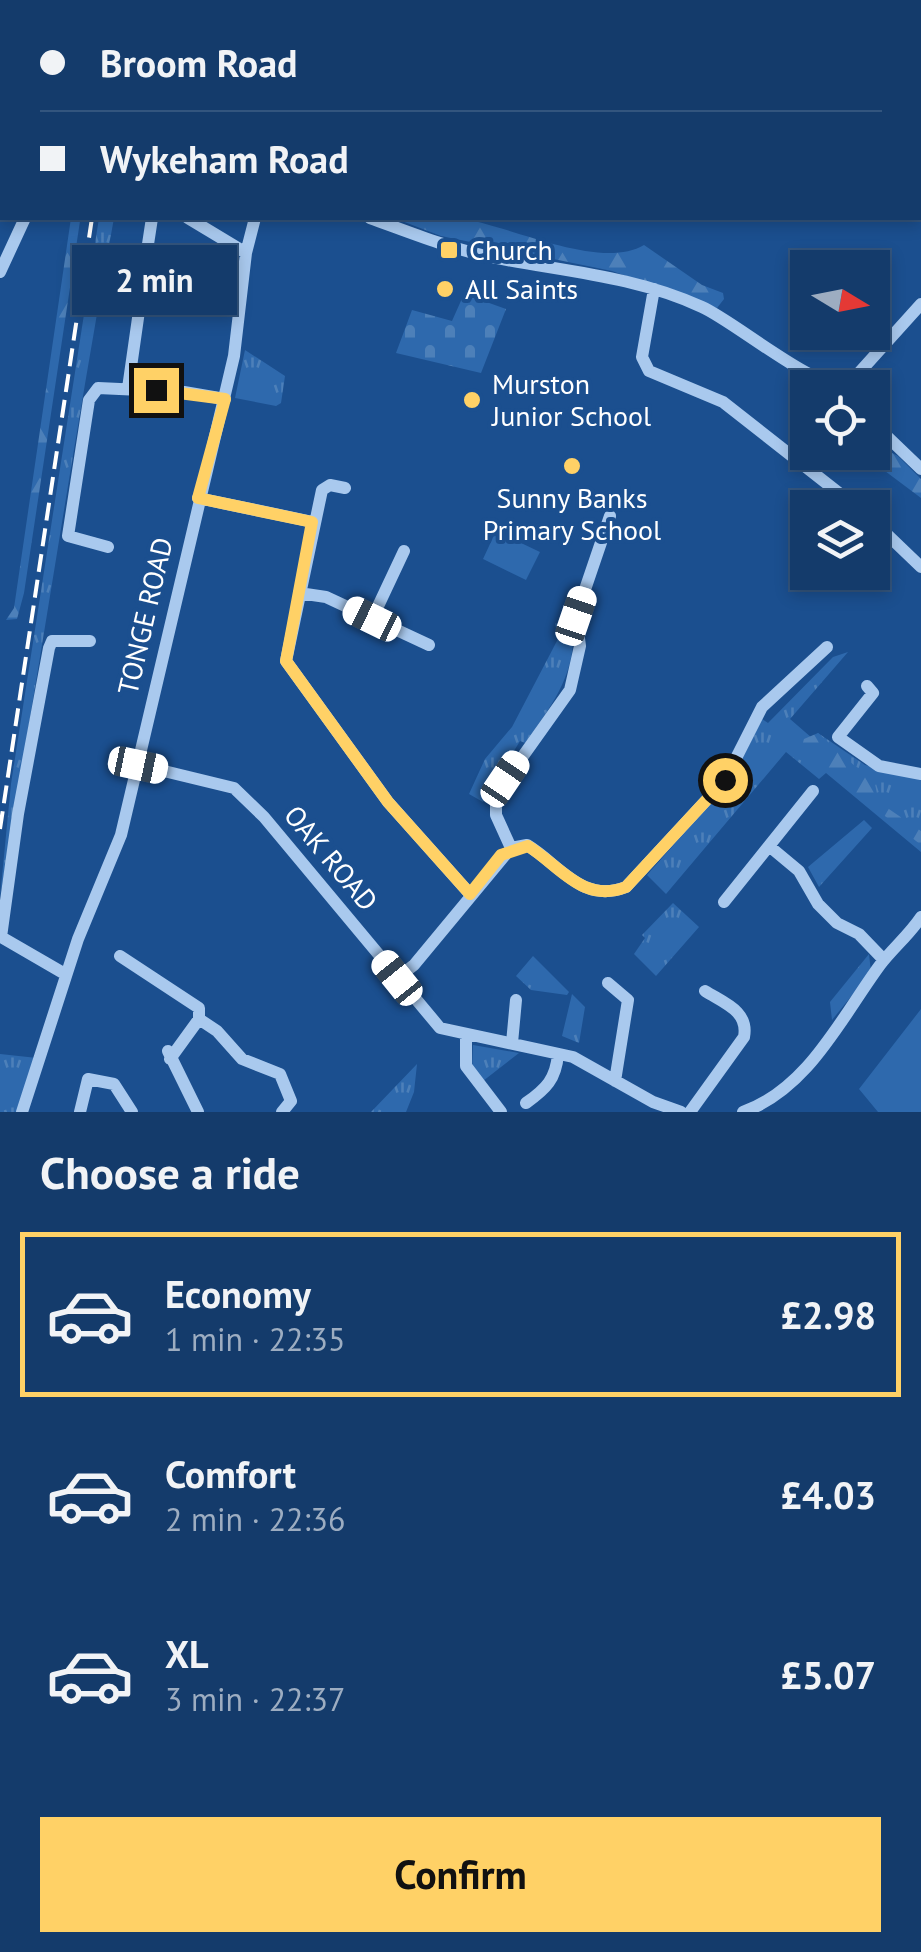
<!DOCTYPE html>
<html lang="en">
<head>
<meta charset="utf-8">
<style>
	:root { --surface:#143b6b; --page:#1d4271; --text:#f1f3f6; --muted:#9dadc1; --line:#33557e; --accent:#ffd166 }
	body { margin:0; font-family:"PT Sans",sans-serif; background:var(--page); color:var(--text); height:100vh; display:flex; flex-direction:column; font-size:38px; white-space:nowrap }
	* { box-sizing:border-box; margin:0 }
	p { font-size:32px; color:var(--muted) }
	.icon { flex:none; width:55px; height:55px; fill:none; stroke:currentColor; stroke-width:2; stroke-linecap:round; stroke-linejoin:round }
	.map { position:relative; height:1112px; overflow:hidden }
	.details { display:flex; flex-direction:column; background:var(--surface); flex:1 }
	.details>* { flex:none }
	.banner { position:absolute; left:0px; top:0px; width:922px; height:220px; box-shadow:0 5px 15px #0003,0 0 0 2px var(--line); display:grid; align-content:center; height:220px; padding:0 40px; background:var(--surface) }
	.needle { width:65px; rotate:100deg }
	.buttons { position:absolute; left:790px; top:250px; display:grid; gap:20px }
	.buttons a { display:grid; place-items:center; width:100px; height:100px; border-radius:0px; background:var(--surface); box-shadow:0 5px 15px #0003,0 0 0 2px var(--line); font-size:50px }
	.end { position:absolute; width:45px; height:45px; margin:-22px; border:12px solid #ffd166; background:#111; box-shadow:0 0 0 5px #111 }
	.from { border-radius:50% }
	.bubble { position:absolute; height:70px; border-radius:0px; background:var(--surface); box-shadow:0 5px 15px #0003,0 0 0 2px var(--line); font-size:32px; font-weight:800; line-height:70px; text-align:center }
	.car { position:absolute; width:30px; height:60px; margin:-30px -15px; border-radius:12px; box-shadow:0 0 8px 2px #0007; background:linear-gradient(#fff 24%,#345 0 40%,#fff 0 76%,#345 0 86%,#fff 0) }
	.banner b { display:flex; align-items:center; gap:35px; height:95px; font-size:38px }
	.banner b+b { border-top:2px solid var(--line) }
	.banner i { width:25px; height:25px; background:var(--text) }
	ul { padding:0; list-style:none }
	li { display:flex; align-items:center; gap:30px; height:165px; margin:0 20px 15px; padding:0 20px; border:5px solid transparent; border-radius:0px }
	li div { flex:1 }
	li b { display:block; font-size:38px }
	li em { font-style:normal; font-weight:800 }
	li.active { border-color:var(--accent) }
	li>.icon { width:90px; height:90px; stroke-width:1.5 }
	h2 { padding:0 40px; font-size:45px; line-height:120px }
	.button { display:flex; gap:20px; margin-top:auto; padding:20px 40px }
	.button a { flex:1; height:115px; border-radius:0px; background:var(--accent); color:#111; font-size:40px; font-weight:800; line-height:115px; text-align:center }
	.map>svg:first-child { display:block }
	.grass { fill:url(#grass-tufts) }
	.forest { fill:url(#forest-firs) }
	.cemetery { fill:url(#cemetery-stones) }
	.park { fill:#2e69ad }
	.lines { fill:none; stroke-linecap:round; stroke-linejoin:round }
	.minor { stroke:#a9c9ee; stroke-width:12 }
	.major { stroke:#f0f6ff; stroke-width:15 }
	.rail { stroke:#fff; stroke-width:4; stroke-dasharray:18 8; stroke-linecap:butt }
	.route { stroke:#ffd166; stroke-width:12 }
	.poi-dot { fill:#ffd166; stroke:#1b4f8f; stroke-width:4 }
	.labels { text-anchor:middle; stroke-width:8; stroke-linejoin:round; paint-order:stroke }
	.poi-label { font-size:28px; fill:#fff; stroke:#1b4f8f; text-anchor:start }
	.street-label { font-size:28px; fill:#fff; stroke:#1b4f8f }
</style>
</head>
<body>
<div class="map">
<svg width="921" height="1112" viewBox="0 0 921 1112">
	<defs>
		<pattern id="grass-tufts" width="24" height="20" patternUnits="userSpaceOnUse" patternTransform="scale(2.5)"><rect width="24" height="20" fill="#2e69ad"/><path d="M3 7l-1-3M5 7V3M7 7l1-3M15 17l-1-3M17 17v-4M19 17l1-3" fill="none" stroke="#4d80b9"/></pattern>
		<pattern id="forest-firs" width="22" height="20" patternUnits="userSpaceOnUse" patternTransform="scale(2.5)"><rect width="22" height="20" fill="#2e69ad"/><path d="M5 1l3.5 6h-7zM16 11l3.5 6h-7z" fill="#4d80b9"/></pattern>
		<pattern id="cemetery-stones" width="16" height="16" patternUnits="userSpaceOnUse" patternTransform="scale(2.5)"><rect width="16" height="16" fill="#2e69ad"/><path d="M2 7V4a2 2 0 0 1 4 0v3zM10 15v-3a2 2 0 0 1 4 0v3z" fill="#4d80b9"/></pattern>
	</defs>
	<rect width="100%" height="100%" fill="#1b4f8f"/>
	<path class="grass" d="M 99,218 L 114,218 C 73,444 39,671 0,897 L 11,784 Z
		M 245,350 L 285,376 L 281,403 L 276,406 L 235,398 Z
		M 555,623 L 563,627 L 573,623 C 577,673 553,704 525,743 L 520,741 L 483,802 L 469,794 L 485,759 L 512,727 L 558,639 Z
		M 848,652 L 790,719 L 812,738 L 818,733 L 865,765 L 921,780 L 921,852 L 826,773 L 819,779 L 786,752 L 666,894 L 647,875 L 733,778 L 762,719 L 768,723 L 833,657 Z
		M 864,820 L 872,828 L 819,887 L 808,867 Z
		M 673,903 L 699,927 L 656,976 L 634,954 L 645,938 L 642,935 Z
		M 869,954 L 871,972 L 832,1020 L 830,1002 Z
		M 533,956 L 569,992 L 567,995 L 531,990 L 516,976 Z
		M 572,994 L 585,1007 L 579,1043 L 562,1036 Z
		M 473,1045 L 519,1053 L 483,1081 L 472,1070 Z
		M 0,1054 L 37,1058 L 18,1112 L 0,1112 Z
		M 417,1064 L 414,1092 L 406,1112 L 371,1112 Z"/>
	<path class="forest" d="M 71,218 L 80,221 L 24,593 L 17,619 L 6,620 L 14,608 Z
		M 394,218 C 415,218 437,215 457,218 C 505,223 599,272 644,245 L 702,285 L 723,293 L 724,299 L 717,308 L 612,271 L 441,236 Z
		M 873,443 L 898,456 L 921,479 L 921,498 L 861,453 L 872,452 Z
		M 818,733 L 875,784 L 880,808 L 886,807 L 921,831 L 921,845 L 809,755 L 802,746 L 804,739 Z"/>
	<path class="cemetery" d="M 464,294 L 506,309 L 481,373 L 396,353 L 412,310 L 452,321 Z"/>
	<path class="park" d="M 496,531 L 540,552 L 526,580 L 483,559 Z
		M 921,1009 L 921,1112 L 878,1112 L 859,1089 Z"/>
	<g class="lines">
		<path class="minor" d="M 40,2 L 40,0
			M 584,2 L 586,0
			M 0,56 L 2,57
			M 2,183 L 2,196
			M 188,218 L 246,253
			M 370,218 C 409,232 446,247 486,256 C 559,271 633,275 702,307 C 734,321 819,393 848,385
			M 0,272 L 25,218
			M 654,289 L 642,357 L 649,371 L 723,402 L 858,508
			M 141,290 L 152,218
			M 848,385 L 921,304
			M 128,388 L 139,311
			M 872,422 L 921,469
			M 345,488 L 330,485 L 322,490 L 286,661 L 388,802 L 470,894
			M 198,498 L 313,522
			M 872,520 L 921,567
			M 108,547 L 68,536 L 89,400 L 98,388 L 184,392 L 225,399
			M 299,593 L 326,597 L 429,645
			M 372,619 L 404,551
			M 867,686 L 873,693 L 838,737 L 879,766 L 921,774
			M 139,765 L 234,788 L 264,817 L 440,1028 L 573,1057 L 653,1102 L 681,1112
			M 769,846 L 799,871 L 818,904 L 837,923 L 859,934 L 884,960
			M 511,848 L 496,815 L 496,794 L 570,690 L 580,646 L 576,616 L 610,516
			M 724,902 L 813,791
			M 120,956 L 199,1008 L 199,1019 L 217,1031 L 242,1059 L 280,1074 L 291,1101 L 282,1112
			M 65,974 L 1,937 L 18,814 L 49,648 L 52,641 L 90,641
			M 397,978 L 414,965 L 511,848 L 527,845 C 560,865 582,904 626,887 L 725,780 L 762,707 L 827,647
			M 608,983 L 628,1000 L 615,1081
			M 466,1036 L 466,1066 L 501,1112
			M 512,1043 L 516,1000
			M 168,1051 L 198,1112
			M 170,1059 L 199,1019
			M 526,1103 C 546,1089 556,1079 558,1054
			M 22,1112 L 78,939 L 121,835 L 234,356 L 246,253 L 255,218
			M 80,1112 L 88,1079 L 114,1084 L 132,1112
			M 690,1112 L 744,1037 C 749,1011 724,1003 705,991
			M 743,1112 C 808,1089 841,1018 880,965 C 893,948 909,935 921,917"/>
		<path class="major" d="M 860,0 L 863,2
			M 920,53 L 921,54"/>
		<path class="rail" d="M 122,2 L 122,0
			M 0,829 L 92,218"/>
	</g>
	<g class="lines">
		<path class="route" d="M 156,390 L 225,399 L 198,498 L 312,522 L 286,661 L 388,802 L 470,894 L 501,855 L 528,846 C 560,866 583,904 626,887 L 725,780"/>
	</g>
	<g class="poi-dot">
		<rect x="439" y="240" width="20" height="20" rx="5"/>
		<circle cx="445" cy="289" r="10"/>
		<circle cx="472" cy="400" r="10"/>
		<circle cx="572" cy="466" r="10"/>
	</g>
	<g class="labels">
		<g class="poi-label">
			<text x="469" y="260">Church</text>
			<text x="465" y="299">All Saints</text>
			<text x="492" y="394">Murston<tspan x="492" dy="32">Junior School</tspan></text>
			<text x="572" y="508" text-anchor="middle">Sunny Banks<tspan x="572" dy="32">Primary School</tspan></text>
		</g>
		<g class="street-label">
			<text transform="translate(145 616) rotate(-77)" y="10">TONGE ROAD</text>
			<text transform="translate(331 858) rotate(50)" y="10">OAK ROAD</text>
		</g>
	</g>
</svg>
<div class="buttons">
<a><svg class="needle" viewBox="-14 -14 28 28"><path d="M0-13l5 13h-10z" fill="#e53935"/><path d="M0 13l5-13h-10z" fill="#9dadc1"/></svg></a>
<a><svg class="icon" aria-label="locate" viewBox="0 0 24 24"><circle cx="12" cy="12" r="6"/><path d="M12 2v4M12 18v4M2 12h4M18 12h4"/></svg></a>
<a><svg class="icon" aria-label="layers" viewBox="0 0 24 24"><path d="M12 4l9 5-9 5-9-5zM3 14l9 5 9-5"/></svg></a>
</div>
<i class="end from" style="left:725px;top:780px"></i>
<i class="end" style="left:156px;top:390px"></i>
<div class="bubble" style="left:72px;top:245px;width:165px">2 min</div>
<i class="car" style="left:576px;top:616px;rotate:19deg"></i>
<i class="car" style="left:372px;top:619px;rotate:296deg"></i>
<i class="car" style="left:138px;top:765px;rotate:102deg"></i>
<i class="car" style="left:505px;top:779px;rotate:34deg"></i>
<i class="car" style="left:397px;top:978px;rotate:321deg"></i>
<div class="banner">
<b><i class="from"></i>Broom Road</b>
<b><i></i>Wykeham Road</b>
</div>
</div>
<section class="details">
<h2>Choose a ride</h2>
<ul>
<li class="active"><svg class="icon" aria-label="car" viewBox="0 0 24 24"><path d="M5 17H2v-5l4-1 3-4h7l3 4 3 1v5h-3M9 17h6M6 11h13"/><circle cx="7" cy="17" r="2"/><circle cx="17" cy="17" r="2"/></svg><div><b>Economy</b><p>1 min · 22:35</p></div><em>£2.98</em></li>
<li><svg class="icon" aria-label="car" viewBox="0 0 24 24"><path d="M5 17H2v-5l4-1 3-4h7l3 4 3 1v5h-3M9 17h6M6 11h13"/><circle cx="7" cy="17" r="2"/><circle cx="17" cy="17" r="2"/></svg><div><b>Comfort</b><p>2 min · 22:36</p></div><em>£4.03</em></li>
<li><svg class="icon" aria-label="car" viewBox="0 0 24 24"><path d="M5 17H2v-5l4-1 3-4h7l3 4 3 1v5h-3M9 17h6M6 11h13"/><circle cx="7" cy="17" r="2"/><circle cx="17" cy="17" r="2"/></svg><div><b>XL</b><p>3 min · 22:37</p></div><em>£5.07</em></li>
</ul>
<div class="button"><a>Confirm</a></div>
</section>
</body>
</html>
